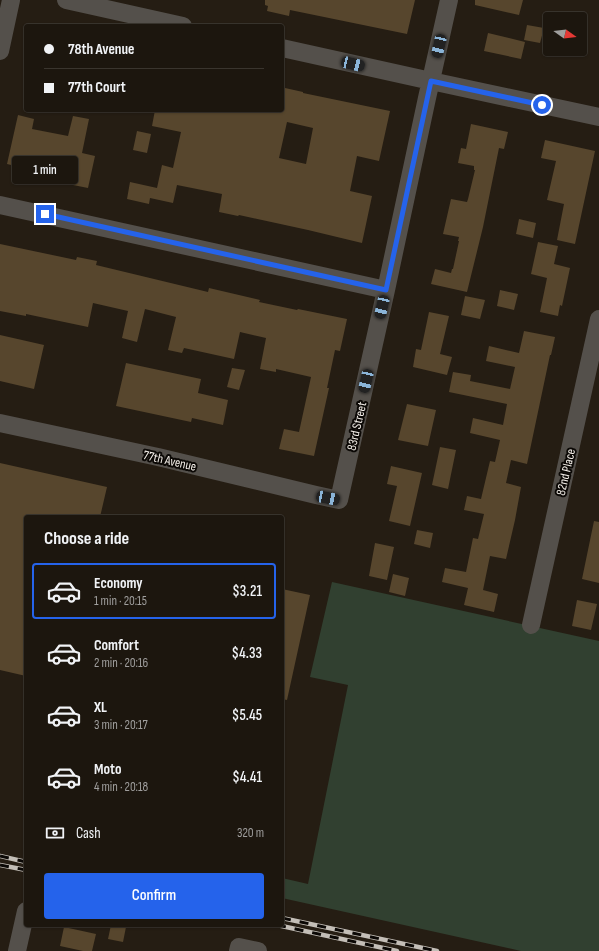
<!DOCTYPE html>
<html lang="en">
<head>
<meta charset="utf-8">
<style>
	:root { --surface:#1c160e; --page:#251f17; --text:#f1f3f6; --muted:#a09f9e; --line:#3a352e; --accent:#2563eb }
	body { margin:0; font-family:"Sofia Sans Condensed",sans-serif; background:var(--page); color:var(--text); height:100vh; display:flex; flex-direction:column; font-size:15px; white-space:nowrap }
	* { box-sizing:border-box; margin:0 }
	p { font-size:13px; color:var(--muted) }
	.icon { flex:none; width:22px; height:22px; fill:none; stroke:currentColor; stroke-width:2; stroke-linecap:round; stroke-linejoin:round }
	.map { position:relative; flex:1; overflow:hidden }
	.sheet { position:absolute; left:24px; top:515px; width:260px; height:412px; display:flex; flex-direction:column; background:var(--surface); border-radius:4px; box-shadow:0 1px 3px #0004,0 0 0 1px var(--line) }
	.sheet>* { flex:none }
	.guide { position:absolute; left:24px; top:24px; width:260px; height:88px; border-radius:4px; box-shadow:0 1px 3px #0004,0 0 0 1px var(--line); display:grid; align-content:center; height:88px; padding:0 20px; background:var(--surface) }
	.needle { width:26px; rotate:104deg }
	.buttons { position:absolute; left:543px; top:12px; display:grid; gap:8px }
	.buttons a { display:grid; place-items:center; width:44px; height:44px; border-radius:4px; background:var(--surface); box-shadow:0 1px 3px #0004,0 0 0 1px var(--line); font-size:20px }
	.end { position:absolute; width:18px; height:18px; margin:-9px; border:5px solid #2563eb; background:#fff; box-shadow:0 0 0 2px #fff }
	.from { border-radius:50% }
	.bubble { position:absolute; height:28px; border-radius:4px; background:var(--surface); box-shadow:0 1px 3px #0004,0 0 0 1px var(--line); font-size:13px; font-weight:600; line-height:28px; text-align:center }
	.car { position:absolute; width:12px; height:24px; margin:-12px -6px; border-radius:5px; box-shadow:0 0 3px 1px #0007; background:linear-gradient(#222 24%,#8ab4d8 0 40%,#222 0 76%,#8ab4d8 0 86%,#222 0) }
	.guide b { display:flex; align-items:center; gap:14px; height:38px; font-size:15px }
	.guide b+b { border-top:1px solid var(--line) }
	.guide i { width:10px; height:10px; background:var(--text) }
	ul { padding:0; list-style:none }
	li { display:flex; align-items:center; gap:12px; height:56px; margin:0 8px 6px; padding:0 12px; border:2px solid transparent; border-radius:4px }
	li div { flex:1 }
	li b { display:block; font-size:15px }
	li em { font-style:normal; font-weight:600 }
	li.on { border-color:var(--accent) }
	li>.icon { width:36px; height:36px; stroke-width:1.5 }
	h2 { padding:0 20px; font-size:18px; line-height:48px }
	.pay { display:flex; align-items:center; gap:10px; height:44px; padding:0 20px; font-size:15px }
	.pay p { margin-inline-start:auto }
	.action { display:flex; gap:8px; margin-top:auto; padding:8px 20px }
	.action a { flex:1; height:46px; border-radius:4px; background:var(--accent); color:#fff; font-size:16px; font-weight:600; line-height:46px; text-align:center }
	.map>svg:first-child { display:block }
	.green { fill:#314030 }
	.building { fill:#57462d; fill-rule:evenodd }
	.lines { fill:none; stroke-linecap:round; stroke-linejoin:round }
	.minor { stroke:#54504b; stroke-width:18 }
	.rail-casing { stroke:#c3beb7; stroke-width:4.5 }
	.rail { stroke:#0b0805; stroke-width:3; stroke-dasharray:9; stroke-linecap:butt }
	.route { stroke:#2563eb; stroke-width:5 }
	.labels { text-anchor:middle; stroke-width:4; stroke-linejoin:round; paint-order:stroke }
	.street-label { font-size:13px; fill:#f4efe9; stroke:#0b0805 }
</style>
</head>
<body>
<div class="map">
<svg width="599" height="951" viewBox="0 0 599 951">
	<rect width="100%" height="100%" fill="#251d13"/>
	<path class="green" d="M 332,582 L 599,641 L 599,951 L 521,951 L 282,898 L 282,878 L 308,884 L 348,685 L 310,677 Z"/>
	<path class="building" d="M 265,0 L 415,0 L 407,34 L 290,10 L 289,16 L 267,11 L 268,6 L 265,5 Z
		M 475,0 L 523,0 L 519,15 L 475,5 Z
		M 527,25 L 544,28 L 540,43 L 524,40 Z
		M 488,33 L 525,42 L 521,59 L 484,51 Z
		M 285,88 L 303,92 L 303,93 L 390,111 L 379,161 L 357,156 L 350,191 L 372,196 L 362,243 L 308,230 L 239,215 L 238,216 L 219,212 L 222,194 L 177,185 L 173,203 L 150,198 L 149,204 L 127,199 L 130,182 L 157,188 L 162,165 L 173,168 L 181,132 L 152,126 L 155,110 L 282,110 L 282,103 ZM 287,122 L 313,128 L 306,164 L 279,158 Z
		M 18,115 L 34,119 L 32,129 L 68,136 L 73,116 L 89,119 L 82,153 L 95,156 L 88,188 L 68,184 L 69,179 L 7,164 Z
		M 471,124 L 508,132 L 504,149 L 499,148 L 483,227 L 467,292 L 431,284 L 435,269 L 451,273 L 452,269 L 453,269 L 459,241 L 458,241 L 459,237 L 443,234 L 451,199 L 467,202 L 468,199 L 475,170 L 474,170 L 474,166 L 458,163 L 461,148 L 466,149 Z
		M 137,131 L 151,134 L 147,153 L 133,150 Z
		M 545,140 L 595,151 L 575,244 L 557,240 L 564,204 L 547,200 L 556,161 L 541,158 Z
		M 519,219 L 536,223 L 533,238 L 516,234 Z
		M 538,242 L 558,246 L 554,264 L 570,268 L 562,306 L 560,305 L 558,316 L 540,312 L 547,278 L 531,274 Z
		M 0,244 L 76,260 L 77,257 L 97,261 L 96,265 L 208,292 L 209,288 L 260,300 L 259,302 L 297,310 L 298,309 L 347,319 L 340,351 L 335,350 L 327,388 L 329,388 L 314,456 L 279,449 L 284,429 L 299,432 L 311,377 L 276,369 L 276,372 L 260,369 L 266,338 L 240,332 L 234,359 L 184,348 L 182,353 L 168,350 L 176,317 L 145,309 L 137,342 L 122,338 L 128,311 L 93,303 L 88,327 L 26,314 L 26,316 L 0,311 Z
		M 500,290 L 518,294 L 514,310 L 497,306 Z
		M 465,296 L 485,300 L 480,319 L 461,315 Z
		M 429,312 L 449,316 L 440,354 L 452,357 L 447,375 L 413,367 L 416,349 L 421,350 Z
		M 524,331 L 555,337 L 551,355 L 550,355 L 527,464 L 511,460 L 506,483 L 521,487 L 515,520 L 506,559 L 490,556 L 483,590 L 498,594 L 494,612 L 464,605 L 468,588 L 442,582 L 445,568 L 466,572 L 473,538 L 478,539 L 484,514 L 464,510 L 467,496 L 481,499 L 490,461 L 495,462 L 500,440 L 470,433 L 473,418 L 503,425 L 507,404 L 449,392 L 453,372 L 471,375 L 470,381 L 510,389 L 515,367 L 486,361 L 489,346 L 519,353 Z
		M 0,335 L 44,345 L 34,389 L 0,381 Z
		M 126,363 L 201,379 L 198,393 L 228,400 L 223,425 L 192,418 L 191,422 L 116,406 Z
		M 232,368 L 245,370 L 239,390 L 227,387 Z
		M 407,404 L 436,410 L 428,446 L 398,440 Z
		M 440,447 L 456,450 L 448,489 L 432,485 Z
		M 0,463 L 107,487 L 100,517 L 26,517 L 26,676 L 0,670 Z
		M 391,466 L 422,473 L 410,526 L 389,521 L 397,486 L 387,484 Z
		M 594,521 L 599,522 L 599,583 L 582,579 Z
		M 417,530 L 433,533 L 430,548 L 414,544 Z
		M 375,543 L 394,547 L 387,580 L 369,576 Z
		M 393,574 L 409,578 L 405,596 L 389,592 Z
		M 282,589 L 310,595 L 287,700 L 282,699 Z
		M 577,600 L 597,604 L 591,630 L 572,626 Z
		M 111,925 L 117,925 L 126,927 L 123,942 L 108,939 Z
		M 64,927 L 96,934 L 92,951 L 83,951 L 60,946 Z"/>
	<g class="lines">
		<path class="minor" d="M 66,0 L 183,26
			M 282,48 L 431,81 L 599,117
			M 0,51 L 11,0
			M 0,205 L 386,290
			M 0,423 L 158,457 L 316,495 L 339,500 L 386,290 L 427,98 L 449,0
			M 531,625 L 599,319
			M 17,951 L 26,911
			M 238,951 L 239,947 L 258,951"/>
		<g class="rail-casing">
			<path id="rail" d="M 0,856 L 26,862
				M 0,865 L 26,870
				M 282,918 L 437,951
				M 277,925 L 397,951"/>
		</g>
		<use href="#rail" class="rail"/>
	</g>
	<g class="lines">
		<path class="route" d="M 45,214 L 386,290 L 431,81 L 542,105"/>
	</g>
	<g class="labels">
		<g class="street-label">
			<text transform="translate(356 426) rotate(-77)" y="5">83rd Street</text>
			<text transform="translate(170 460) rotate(13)" y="5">77th Avenue</text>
			<text transform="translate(565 472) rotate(-77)" y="5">82nd Place</text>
		</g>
	</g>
</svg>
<div class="buttons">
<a><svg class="needle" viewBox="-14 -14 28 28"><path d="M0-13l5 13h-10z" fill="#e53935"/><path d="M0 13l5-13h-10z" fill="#a09f9e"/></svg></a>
</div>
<i class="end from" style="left:542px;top:105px"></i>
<i class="end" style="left:45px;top:214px"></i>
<div class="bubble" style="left:12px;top:156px;width:66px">1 min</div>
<i class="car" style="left:439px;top:46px;rotate:193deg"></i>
<i class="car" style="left:353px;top:64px;rotate:103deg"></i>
<i class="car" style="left:382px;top:307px;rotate:193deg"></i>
<i class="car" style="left:366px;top:381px;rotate:193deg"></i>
<i class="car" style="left:328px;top:498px;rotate:101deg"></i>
<div class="guide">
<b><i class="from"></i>78th Avenue</b>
<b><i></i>77th Court</b>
</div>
<section class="sheet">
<h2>Choose a ride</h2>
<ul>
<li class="on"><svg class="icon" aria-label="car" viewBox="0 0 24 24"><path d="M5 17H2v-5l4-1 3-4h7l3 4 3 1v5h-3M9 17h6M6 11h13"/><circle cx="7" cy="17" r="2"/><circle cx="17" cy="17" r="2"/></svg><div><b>Economy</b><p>1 min · 20:15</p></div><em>$3.21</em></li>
<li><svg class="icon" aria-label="car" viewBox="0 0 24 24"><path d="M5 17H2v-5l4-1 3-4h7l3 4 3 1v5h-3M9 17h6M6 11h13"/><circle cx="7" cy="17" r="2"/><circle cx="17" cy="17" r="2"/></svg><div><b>Comfort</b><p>2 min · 20:16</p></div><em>$4.33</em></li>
<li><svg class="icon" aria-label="car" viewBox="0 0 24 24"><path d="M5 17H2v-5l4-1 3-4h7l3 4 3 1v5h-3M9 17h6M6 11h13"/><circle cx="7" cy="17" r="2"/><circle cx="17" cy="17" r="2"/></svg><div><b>XL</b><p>3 min · 20:17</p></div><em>$5.45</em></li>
<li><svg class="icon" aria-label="car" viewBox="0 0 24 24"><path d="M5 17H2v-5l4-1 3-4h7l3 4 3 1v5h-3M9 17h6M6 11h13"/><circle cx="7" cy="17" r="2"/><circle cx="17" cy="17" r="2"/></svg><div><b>Moto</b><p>4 min · 20:18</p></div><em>$4.41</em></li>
</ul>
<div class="pay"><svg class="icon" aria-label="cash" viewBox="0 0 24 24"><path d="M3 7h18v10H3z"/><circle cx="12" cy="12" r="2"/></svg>Cash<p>320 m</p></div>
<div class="action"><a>Confirm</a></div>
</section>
</div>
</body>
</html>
